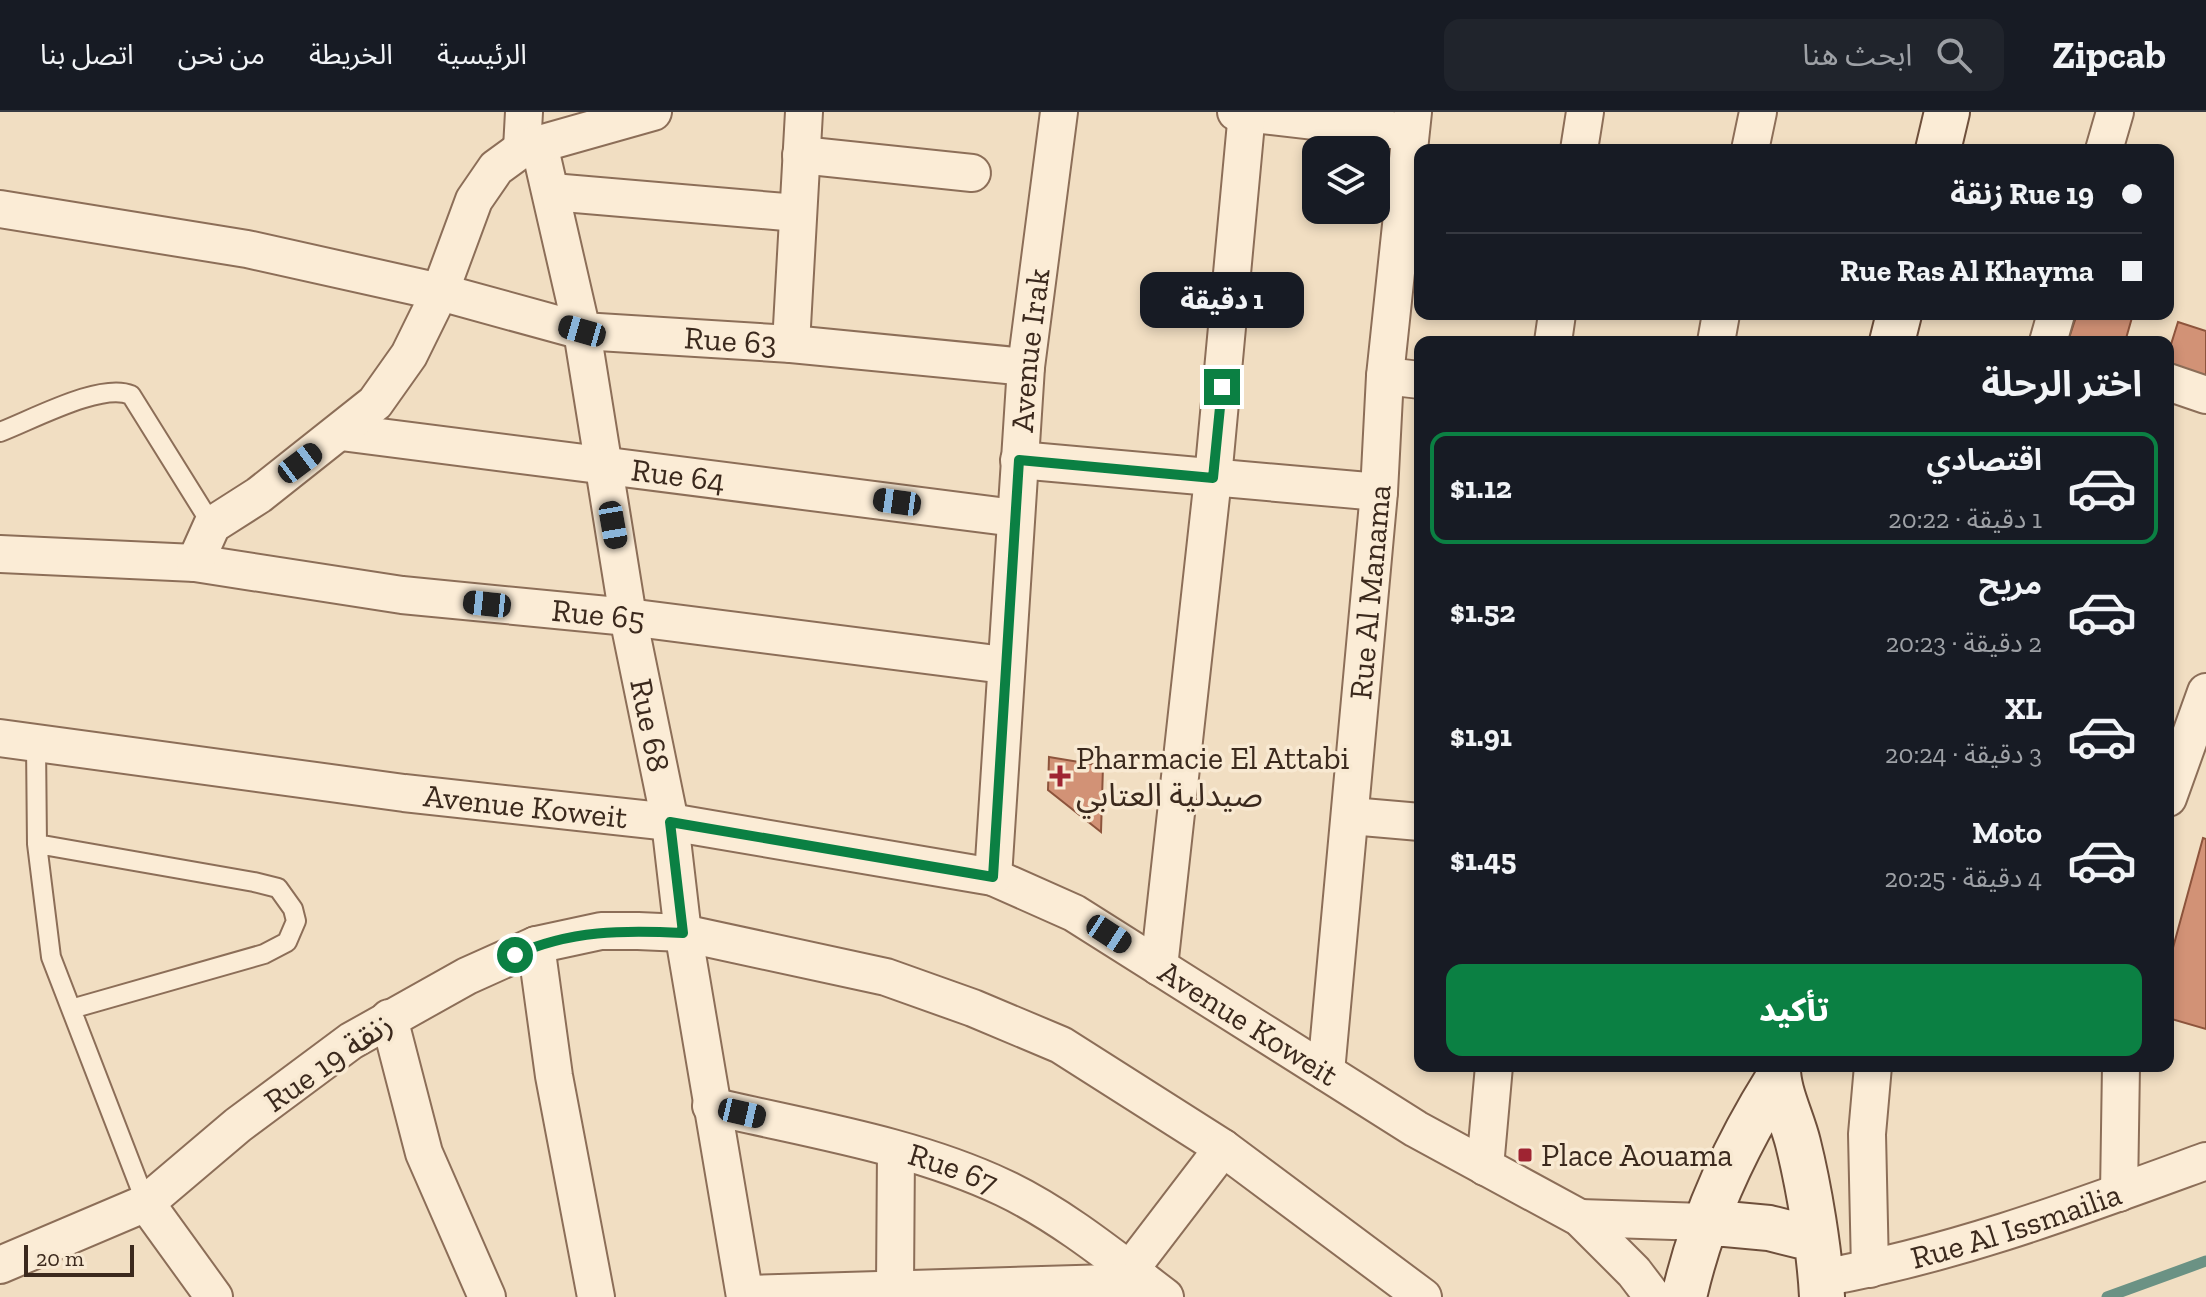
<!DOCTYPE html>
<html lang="ar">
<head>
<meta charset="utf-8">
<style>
	:root { --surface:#171b24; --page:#20242c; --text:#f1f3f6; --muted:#9ea1a6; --line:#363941; --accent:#0b8043 }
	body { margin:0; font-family:"Zilla Slab","Noto Sans Arabic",serif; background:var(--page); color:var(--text); direction:rtl; height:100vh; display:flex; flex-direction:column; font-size:30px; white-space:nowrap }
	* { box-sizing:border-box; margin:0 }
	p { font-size:26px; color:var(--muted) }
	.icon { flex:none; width:44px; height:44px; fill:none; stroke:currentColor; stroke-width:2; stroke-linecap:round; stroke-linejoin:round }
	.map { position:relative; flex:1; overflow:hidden; direction:ltr }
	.details { position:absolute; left:1414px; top:224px; width:760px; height:736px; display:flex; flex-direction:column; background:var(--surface); border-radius:16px; box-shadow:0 4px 12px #0003; direction:rtl }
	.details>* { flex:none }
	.guide { position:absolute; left:1414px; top:32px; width:760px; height:176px; border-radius:16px; box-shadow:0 4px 12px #0003; direction:rtl; display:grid; align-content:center; height:176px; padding:0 32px; background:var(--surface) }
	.buttons { position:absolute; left:1302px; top:24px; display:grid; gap:16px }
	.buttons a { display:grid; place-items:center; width:88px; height:88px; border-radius:16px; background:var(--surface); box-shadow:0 4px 12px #0003; font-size:40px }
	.scale { position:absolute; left:24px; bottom:20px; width:110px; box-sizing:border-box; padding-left:8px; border:4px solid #3b291d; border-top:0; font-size:22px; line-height:28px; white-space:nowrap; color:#3b291d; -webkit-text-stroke:6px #f8e9d2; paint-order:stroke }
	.end { position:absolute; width:36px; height:36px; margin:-18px; border:10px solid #0b8043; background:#fff; box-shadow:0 0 0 4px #fff }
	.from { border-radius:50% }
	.bubble { position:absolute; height:56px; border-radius:16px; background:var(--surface); box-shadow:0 4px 12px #0003; font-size:26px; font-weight:800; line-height:56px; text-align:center; direction:rtl }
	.car { position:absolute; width:24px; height:48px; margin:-24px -12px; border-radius:10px; box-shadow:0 0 6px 2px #0007; background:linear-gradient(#222 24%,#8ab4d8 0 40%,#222 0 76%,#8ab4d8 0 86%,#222 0) }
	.guide b { display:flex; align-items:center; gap:28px; height:76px; font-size:30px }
	.guide b+b { border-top:2px solid var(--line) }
	.guide i { width:20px; height:20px; background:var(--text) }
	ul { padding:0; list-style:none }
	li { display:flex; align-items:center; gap:24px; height:112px; margin:0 16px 12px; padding:0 16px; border:4px solid transparent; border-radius:16px }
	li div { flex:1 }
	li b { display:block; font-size:30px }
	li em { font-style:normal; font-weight:800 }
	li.active { border-color:var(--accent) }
	li>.icon { width:72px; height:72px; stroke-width:1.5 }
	h2 { padding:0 32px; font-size:36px; line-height:96px }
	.cta { display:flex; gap:16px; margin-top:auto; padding:16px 32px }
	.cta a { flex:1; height:92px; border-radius:16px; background:var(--accent); color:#fff; font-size:32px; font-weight:800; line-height:92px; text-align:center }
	header { display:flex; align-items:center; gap:48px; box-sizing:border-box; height:112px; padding:0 40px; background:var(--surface); border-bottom:2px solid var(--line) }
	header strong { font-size:38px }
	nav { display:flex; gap:44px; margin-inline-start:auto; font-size:28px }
	.search { width:560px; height:72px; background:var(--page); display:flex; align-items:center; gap:20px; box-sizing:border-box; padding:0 28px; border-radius:16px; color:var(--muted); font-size:30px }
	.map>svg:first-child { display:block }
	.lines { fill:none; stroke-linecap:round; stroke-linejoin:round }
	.stream { stroke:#6b9284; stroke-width:11 }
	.building { fill:#d29276; stroke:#8d543c; stroke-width:2 }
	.service-casing { stroke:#8c6e58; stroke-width:22 }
	.minor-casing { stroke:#8c6e58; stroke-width:40 }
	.secondary-casing { stroke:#6e4f3b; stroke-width:48 }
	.service { stroke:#fbecd6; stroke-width:18 }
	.minor { stroke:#fbecd6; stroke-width:36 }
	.secondary { stroke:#fbecd6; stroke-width:44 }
	.route { stroke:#0b8043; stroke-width:10 }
	.poi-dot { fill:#9f2432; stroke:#f8e9d2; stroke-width:3 }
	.labels { text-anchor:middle; stroke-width:7; stroke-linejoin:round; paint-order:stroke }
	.street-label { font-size:32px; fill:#3b291d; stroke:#f8e9d2 }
	.poi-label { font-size:32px; fill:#3b291d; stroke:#f8e9d2; text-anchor:start }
</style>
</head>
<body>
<header>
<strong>Zipcab</strong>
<div class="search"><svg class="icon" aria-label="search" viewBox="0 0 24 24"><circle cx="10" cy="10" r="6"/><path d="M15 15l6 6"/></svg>ابحث هنا</div>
<nav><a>الرئيسية</a><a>الخريطة</a><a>من نحن</a><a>اتصل بنا</a></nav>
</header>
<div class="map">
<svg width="2206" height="1185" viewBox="0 0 2206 1185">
	<rect width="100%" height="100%" fill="#f1dec2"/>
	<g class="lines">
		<path class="stream" d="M 2107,1185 L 2206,1149"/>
	</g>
	<path class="building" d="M 2077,202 L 2133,202 L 2125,230 L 2082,230 L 2069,226 Z
		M 2178,210 L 2206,219 L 2206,268 L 2168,256 L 2168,242 Z
		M 1049,645 L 1103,654 L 1101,720 L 1048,678 Z
		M 2203,726 L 2206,727 L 2206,917 L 2168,906 L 2168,854 Z"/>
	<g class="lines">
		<g class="service-casing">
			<path id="service" d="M 0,320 C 32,308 101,270 131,283 L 212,413
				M 36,632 L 37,732 L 51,845 L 146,1091
				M 37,732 L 254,770 L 278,776 L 293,797 L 296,809 L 287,830 L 264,842 L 71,897"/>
		</g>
		<g class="minor-casing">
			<g id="minor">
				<path d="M 1236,0 L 1409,20"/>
				<path id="s1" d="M 539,32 L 582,219 L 628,505 L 670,710 L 682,813 L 745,1185"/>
				<path d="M 522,37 L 524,0"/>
				<path d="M 1579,38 L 1585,0"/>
				<path d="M 1750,38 L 1758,0"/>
				<path d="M 2104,38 L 2115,0"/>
				<path d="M 801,43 L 972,61"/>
				<path d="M 552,80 L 797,101"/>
				<path id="s2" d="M 0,97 L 247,137 L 440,180 L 582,219 L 791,232 L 1026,255"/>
				<path d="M 1553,230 L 1557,202"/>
				<path d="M 1716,230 L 1721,202"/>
				<path d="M 2048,230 L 2056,202"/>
				<path d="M 791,232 L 804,0"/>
				<path d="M 1385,264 L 1420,268"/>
				<path d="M 2168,270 L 2206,283"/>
				<path id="s3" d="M 341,320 L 1015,406"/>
				<path d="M 1019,348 L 1379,380"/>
				<path id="s4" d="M 0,442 L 195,451 L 402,483 L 628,505 L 1004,553"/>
				<path d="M 195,451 L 212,413 L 259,383 L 375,291 L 409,243 L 440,180 L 474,88 L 496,56 L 522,37 L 653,0"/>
				<path id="s5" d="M 0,626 L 404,681 L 670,710 L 993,765 L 1074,801 L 1416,1017 L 1580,1106 L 1634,1160 L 1653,1185"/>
				<path d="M 2168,686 L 2206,580"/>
				<path d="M 1351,704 L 1420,710"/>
				<path id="s6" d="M 993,765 L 1026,255 L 1059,0"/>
				<path d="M 536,833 L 554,964 L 596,1185"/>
				<path d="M 1159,855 L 1213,366 L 1247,0"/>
				<path d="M 389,906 L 424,1041 L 487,1185"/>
				<path id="s7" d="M 1326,960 L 1379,380 L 1385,264 L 1413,0"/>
				<path id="s8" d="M 711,994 C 808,1017 913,1033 1004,1076 C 1061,1103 1115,1147 1165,1185"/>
				<path d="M 1485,1055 L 1494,954"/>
				<path d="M 2119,1081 L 2121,954"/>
				<path d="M 146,1091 L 214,1185"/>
				<path d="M 1580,1106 L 1704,1110"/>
				<path d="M 0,1153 L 146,1091 L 238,1013 L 351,929 L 467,864 L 536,833 L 601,819 L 638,819 L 683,821 L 886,865 L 973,896 L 1061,933 L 1223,1036 L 1423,1185"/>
				<path d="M 1870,1157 L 1867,1022 L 1873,954"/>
				<path d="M 1129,1159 L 1223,1036"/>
				<path id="s9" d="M 1821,1166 C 1953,1143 2080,1095 2206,1049"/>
				<path d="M 895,1176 L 896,1038"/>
				<path d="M 745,1182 L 1145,1170"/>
			</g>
		</g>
		<g class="secondary-casing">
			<path id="secondary" d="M 1938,38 L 1947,0
				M 1892,230 L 1899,202
				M 1778,954 C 1777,979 1792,1006 1798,1031 C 1809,1075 1820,1141 1822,1185
				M 1704,1110 L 1769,1116 L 1813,1127
				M 1684,1185 C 1701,1109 1735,1035 1777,968"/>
		</g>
		<use href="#service" class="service"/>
		<use href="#minor" class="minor"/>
		<use href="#secondary" class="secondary"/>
	</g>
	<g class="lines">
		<path class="route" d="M 515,843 C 570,818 624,818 683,821 L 670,710 L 993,765 L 1019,348 L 1213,366 L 1222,275"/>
	</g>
	<g class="poi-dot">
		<path d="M1056 652h8v8h8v8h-8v8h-8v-8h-8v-8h8z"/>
		<rect x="1517" y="1035" width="16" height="16" rx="4"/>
	</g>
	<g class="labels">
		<g class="street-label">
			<text dy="11" stroke="none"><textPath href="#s2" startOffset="744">Rue 63</textPath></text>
			<text dy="11" stroke="none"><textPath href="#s6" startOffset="528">Avenue Irak</textPath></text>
			<text dy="11" stroke="none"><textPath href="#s3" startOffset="340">Rue 64</textPath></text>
			<text dy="11" stroke="none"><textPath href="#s7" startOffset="482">Rue Al Manama</textPath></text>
			<text dy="11" stroke="none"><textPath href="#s4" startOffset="602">Rue 65</textPath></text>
			<text dy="11" stroke="none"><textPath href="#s1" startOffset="592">Rue 68</textPath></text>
			<text dy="11" stroke="none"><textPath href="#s5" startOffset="530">Avenue Koweit</textPath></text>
			<text dy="11" stroke="none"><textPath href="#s5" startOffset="1298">Avenue Koweit</textPath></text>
			<text transform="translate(328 950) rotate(-35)" y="11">Rue 19 زنقة</text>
			<text dy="11" stroke="none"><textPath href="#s8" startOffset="250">Rue 67</textPath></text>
			<text dy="11" stroke="none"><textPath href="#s9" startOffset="202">Rue Al Issmailia</textPath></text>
		</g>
		<g class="poi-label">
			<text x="1076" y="657">Pharmacie El Attabi<tspan x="1076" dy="37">صيدلية العتابي</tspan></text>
			<text x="1541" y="1054">Place Aouama</text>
		</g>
	</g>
</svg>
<div class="buttons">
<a><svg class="icon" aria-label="layers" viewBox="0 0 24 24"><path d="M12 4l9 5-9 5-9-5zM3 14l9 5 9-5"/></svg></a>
</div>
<div class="scale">20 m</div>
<i class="end from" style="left:515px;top:843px"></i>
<i class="end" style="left:1222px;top:275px"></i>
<div class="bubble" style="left:1140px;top:160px;width:164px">1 دقيقة</div>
<i class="car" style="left:582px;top:219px;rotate:286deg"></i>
<i class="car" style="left:300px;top:351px;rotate:53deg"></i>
<i class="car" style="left:897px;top:390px;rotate:278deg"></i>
<i class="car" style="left:613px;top:413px;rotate:170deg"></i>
<i class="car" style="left:487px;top:492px;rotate:276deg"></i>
<i class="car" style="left:1109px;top:822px;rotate:123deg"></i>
<i class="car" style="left:742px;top:1001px;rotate:103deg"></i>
<div class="guide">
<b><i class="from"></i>Rue 19 زنقة</b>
<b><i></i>Rue Ras Al Khayma</b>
</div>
<section class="details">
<h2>اختر الرحلة</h2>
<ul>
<li class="active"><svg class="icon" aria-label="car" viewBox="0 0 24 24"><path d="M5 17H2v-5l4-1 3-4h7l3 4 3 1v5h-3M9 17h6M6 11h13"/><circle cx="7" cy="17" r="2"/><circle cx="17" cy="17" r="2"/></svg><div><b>اقتصادي</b><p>1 دقيقة · 20:22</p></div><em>$1.12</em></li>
<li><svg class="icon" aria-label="car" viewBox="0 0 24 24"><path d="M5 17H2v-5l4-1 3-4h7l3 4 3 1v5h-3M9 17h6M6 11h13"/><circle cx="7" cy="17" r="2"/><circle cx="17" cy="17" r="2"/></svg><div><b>مريح</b><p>2 دقيقة · 20:23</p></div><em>$1.52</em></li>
<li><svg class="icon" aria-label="car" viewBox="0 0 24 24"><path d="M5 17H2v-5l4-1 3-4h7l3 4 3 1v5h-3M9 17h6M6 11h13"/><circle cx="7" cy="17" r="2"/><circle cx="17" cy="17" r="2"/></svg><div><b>XL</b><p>3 دقيقة · 20:24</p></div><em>$1.91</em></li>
<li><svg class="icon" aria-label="car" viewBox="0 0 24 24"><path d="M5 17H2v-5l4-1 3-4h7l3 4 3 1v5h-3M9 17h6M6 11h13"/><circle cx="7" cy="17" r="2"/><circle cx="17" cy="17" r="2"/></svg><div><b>Moto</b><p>4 دقيقة · 20:25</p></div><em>$1.45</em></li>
</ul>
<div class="cta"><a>تأكيد</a></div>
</section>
</div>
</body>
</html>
